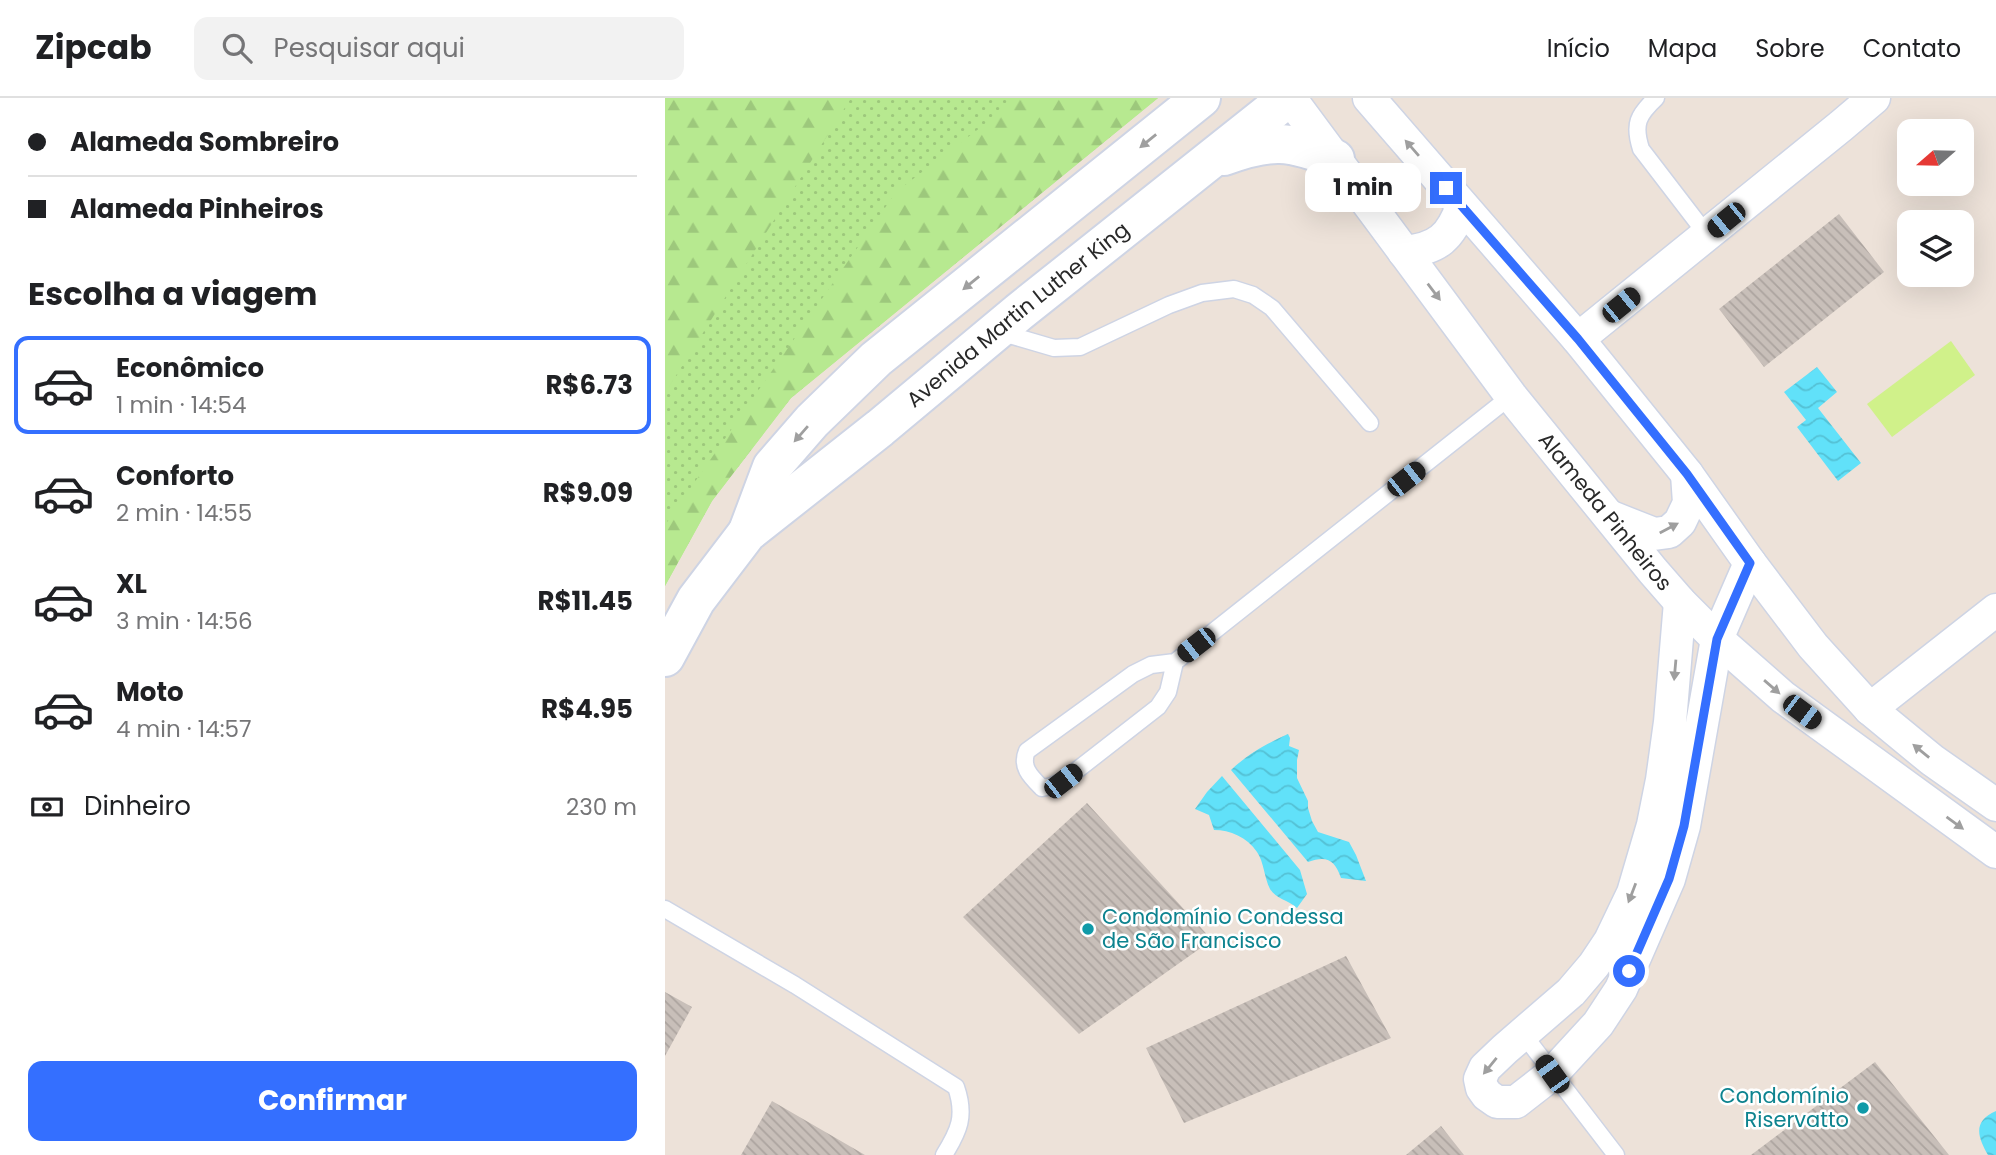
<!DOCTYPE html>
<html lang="pt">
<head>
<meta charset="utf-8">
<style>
	:root { --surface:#fff; --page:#f2f2f2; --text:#202124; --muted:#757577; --line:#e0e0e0; --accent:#346fff }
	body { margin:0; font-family:Poppins,sans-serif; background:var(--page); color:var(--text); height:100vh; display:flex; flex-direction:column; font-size:26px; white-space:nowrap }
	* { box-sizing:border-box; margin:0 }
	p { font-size:23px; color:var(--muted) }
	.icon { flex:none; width:38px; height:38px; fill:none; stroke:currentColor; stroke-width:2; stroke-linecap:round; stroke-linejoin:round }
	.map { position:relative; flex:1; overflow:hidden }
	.details { display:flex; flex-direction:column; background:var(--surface); width:665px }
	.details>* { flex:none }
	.banner { display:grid; align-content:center; height:154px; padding:0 28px; background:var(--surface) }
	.needle { width:46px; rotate:250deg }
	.fabs { position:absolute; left:1232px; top:21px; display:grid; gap:14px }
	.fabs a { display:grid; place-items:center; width:77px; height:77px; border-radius:14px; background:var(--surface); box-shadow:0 7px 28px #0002; font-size:35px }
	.end { position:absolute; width:32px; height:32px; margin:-16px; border:9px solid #346fff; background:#fff; box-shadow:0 0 0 4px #fff }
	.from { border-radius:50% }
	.bubble { position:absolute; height:49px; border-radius:14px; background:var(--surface); box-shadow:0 7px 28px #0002; font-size:23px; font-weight:700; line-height:49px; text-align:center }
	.car { position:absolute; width:21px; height:42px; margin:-21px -10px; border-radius:9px; box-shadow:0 0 5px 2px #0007; background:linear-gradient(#222 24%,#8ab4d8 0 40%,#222 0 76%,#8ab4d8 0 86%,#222 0) }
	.banner b { display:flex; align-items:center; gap:24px; height:66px; font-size:26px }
	.banner b+b { border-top:2px solid var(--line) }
	.banner i { width:18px; height:18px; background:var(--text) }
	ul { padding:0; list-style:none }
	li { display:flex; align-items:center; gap:21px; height:98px; margin:0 14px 10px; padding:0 14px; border:4px solid transparent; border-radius:14px }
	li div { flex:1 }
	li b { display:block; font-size:26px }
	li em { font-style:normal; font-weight:700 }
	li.current { border-color:var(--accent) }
	li>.icon { width:63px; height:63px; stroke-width:1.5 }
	h2 { padding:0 28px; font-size:32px; line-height:84px }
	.pay { display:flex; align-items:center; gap:18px; height:77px; padding:0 28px; font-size:26px }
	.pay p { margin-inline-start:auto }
	.action { display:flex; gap:14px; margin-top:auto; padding:14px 28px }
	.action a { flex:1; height:80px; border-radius:14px; background:var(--accent); color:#fff; font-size:28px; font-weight:700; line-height:80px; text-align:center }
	header { display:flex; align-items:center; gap:42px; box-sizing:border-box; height:98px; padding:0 35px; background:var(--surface); border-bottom:2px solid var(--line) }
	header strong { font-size:33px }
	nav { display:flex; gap:38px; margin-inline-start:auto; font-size:24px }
	.search { width:490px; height:63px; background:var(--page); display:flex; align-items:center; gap:18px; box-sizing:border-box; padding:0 24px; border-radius:14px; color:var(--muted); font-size:26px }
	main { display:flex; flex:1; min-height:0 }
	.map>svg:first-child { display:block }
	.grass { fill:url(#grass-dots) }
	.forest { fill:url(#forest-firs) }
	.pitch { fill:#d0f18a }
	.water { fill:url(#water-waves) }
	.building { fill:url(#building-back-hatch) }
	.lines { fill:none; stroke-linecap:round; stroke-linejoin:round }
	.service-casing { stroke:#ced4e4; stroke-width:19 }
	.minor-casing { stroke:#ced4e4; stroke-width:35 }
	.secondary-casing { stroke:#ced4e4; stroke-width:42 }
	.service { stroke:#fff; stroke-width:16 }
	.minor { stroke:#fff; stroke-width:32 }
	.secondary { stroke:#fff; stroke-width:38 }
	.oneway { fill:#9f9f9f }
	.route { stroke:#346fff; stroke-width:9 }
	.culture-dot { fill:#0f9aa8; stroke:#fff; stroke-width:2.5 }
	.labels { text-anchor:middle; stroke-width:5; stroke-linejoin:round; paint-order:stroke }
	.street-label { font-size:21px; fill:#292929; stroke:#fff }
	.culture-label { font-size:21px; fill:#0d838f; stroke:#fff; text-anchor:start }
</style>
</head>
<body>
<header>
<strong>Zipcab</strong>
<div class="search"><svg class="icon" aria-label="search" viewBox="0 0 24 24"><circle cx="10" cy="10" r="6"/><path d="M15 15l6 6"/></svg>Pesquisar aqui</div>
<nav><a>Início</a><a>Mapa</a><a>Sobre</a><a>Contato</a></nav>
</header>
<main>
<section class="details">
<div class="banner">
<b><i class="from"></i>Alameda Sombreiro</b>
<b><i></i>Alameda Pinheiros</b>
</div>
<h2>Escolha a viagem</h2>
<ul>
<li class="current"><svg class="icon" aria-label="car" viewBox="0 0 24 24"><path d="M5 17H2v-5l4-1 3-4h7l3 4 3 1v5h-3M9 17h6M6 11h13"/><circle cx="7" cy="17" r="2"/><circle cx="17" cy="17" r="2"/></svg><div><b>Econômico</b><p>1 min · 14:54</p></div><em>R$6.73</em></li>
<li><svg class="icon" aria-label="car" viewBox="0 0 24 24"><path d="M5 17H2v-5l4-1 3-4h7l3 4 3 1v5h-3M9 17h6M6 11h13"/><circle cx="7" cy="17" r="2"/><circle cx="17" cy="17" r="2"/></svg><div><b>Conforto</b><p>2 min · 14:55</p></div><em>R$9.09</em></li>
<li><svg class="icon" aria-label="car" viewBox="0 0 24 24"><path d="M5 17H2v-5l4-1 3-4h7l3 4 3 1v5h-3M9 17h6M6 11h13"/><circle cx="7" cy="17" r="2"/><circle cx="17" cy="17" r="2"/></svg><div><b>XL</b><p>3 min · 14:56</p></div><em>R$11.45</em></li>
<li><svg class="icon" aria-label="car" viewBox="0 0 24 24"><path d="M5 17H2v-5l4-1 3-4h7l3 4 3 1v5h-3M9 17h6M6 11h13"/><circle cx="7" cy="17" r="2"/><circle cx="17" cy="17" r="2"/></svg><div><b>Moto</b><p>4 min · 14:57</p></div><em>R$4.95</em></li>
</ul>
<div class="pay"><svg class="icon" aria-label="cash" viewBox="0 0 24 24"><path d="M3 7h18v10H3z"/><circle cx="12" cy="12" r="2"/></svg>Dinheiro<p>230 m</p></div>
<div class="action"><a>Confirmar</a></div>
</section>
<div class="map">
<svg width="1331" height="1057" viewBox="0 0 1331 1057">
	<defs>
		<pattern id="grass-dots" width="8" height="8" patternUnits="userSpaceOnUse" patternTransform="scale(1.75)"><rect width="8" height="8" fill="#b7e990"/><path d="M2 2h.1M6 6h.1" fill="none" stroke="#9dc87c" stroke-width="1.8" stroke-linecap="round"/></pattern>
		<pattern id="forest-firs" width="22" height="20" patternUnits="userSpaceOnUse" patternTransform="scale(1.75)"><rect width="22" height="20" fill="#b7e990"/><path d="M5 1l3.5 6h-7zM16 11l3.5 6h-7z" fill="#9dc87c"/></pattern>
		<pattern id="water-waves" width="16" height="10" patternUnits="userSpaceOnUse" patternTransform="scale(1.75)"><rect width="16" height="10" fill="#61e1f9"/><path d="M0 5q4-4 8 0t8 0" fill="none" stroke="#54c1d5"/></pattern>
		<pattern id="building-back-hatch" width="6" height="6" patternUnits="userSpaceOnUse" patternTransform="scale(1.75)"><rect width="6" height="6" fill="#c8bfb9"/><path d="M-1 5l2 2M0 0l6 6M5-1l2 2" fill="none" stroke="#aca49f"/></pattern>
	</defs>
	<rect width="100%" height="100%" fill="#ede2d9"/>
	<path class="grass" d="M 0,0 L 493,0 L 126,300 L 47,403 L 0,488 Z"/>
	<path class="forest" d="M 0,0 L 186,0 L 0,295 Z
		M 354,0 L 493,0 L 126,300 L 47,403 L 0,488 L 0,427 L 231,94 Z"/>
	<path class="pitch" d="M 1286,243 L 1310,277 L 1227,339 L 1202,306 Z"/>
	<path class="water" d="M 1152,269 L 1172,294 L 1153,310 L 1196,365 L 1173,383 L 1132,329 L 1141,322 L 1119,294 Z
		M 623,636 L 625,640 L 624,648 L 634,652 L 632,662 L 632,680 L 643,703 L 643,710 L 647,723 L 653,734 L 684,744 L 691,757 L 701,783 L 676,780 C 670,762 662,757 643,764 L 566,672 C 584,655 601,646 623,636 Z
		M 557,678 L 635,772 L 642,796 L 632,810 C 623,802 611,801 605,791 C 599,779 599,764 592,754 C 582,739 565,732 549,732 L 544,717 L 530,711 L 542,694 Z
		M 1331,1013 L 1331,1057 L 1323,1057 C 1312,1038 1308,1023 1331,1013 Z"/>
	<path class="building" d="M 1174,116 L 1219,174 L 1099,269 L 1054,211 Z
		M 422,705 L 547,842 L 414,936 L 298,819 Z
		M 681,858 L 726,940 L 519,1025 L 481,950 Z
		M 0,894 L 27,909 L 0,958 Z
		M 1210,964 L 1284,1057 L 1086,1057 Z
		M 107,1003 L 200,1057 L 76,1057 Z
		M 776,1028 L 799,1057 L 741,1057 Z"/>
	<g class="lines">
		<g class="service-casing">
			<path id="service" d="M 991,0 C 973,17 968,26 976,51 L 1042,137
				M 334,234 L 389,250 L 415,249 L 504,207 L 537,195 L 569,191 L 588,197 L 607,210 L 705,325
				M 510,564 L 503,594 L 493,609 L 398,683 L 387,688 L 377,690 C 366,679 355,669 362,653 L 468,576 L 486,567 L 510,564 L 846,298
				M 0,811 L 130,887 L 291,989 C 301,1018 294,1033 279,1057
				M 858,936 L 951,1057"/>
		</g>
		<g class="minor-casing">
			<g id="minor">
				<path id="s1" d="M 625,0 L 846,298 L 988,473 L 1015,504 L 1052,541 L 1118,599 L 1331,754"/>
				<path d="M 704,0 L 913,241 L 1022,376 L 1085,465 L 1148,548 L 1205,611 L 1267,662 L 1331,707"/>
				<path d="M 739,154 C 773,151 786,139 797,108"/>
				<path d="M 913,241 L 1176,28 L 1209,0"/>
				<path d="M 946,419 L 989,436 L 1004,434 L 1015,424 L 1024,405 L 1022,376"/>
				<path d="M 1015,504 L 1005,624 L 997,682 L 988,727 L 968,795 L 945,843 L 929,867 L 906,894 L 840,951 L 820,970 L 815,981 L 817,990 L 822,997 L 832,1004 L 851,1004 L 887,976 L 933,926 L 956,891 L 1004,781 L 1019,728 L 1052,541 L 1085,465"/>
				<path d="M 1205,611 L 1331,512"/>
			</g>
		</g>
		<g class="secondary-casing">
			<g id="secondary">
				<path d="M 559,58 C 605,41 625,42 670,61"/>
				<path d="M 83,433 L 107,369 L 147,323 L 211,261 L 536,0"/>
				<path id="s2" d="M 0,559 L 31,502 L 82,435 L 215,330 L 354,214 L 623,0"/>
			</g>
		</g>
		<use href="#service" class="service"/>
		<use href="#minor" class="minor"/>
		<use href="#secondary" class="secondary"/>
	</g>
	<defs><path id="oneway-solid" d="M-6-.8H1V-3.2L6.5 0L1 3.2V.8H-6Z" transform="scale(1.75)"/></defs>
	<g class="oneway">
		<use href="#oneway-solid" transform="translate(483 43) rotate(141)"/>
		<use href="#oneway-solid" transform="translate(747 50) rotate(-131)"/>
		<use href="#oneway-solid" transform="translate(306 185) rotate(141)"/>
		<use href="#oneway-solid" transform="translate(769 194) rotate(53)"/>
		<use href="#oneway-solid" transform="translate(136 336) rotate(131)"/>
		<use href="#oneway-solid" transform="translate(1004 430) rotate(-28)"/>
		<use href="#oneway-solid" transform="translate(1010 572) rotate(95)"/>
		<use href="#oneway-solid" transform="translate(1107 589) rotate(41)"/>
		<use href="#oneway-solid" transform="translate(1256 653) rotate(-141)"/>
		<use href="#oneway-solid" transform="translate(1290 725) rotate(36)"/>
		<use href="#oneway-solid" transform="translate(967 795) rotate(111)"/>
		<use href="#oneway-solid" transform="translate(825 968) rotate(129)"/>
	</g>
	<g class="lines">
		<path class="route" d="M 781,90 L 913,241 L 1022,376 L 1085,465 L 1052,541 L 1019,728 L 1004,781 L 964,873"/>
	</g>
	<g class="culture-dot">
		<circle cx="423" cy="831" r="7"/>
		<circle cx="1198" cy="1010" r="7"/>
	</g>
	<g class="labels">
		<g class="street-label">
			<text dy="7" stroke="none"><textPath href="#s2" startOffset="497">Avenida Martin Luther King</textPath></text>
			<text dy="7" stroke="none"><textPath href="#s1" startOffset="520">Alameda Pinheiros</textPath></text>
		</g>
		<g class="culture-label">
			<text x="437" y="826">Condomínio Condessa<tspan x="437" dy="24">de São Francisco</tspan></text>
			<text x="1184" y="1005" text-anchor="end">Condomínio<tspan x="1184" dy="24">Riservatto</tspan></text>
		</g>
	</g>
</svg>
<div class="fabs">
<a><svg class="needle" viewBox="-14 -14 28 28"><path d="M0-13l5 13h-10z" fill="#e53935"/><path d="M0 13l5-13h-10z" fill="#757577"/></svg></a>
<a><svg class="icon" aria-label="layers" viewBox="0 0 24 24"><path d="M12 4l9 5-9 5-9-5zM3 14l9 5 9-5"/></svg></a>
</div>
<i class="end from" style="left:964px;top:873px"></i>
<i class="end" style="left:781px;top:90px"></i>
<div class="bubble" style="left:640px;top:65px;width:116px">1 min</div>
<i class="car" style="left:1061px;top:122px;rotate:231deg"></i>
<i class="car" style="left:956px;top:207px;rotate:51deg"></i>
<i class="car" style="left:741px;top:381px;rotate:52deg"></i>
<i class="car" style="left:531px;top:547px;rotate:232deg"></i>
<i class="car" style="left:1137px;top:614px;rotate:127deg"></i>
<i class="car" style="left:398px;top:683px;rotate:52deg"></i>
<i class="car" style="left:887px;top:976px;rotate:324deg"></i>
</div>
</main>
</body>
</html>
